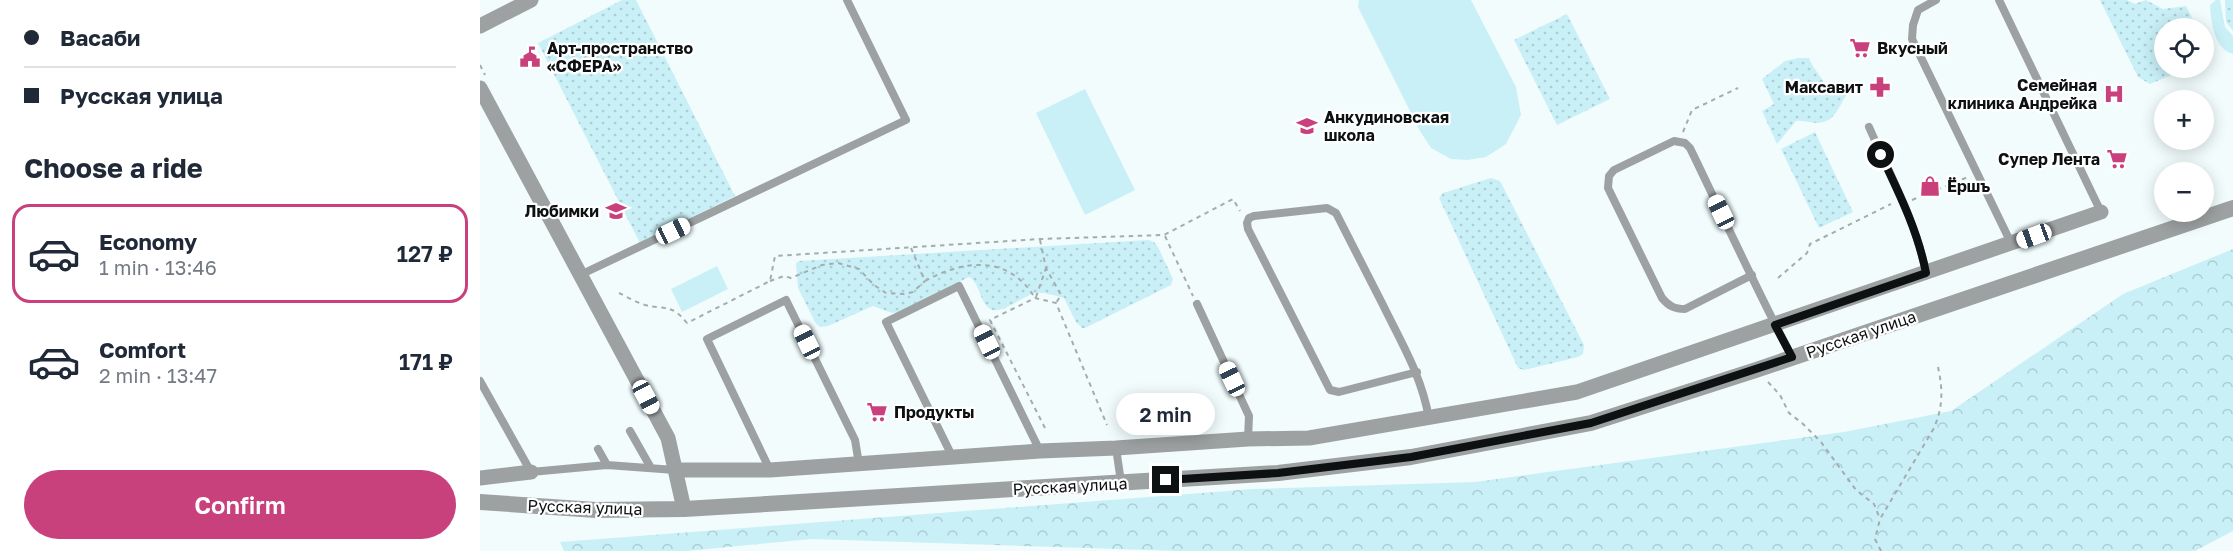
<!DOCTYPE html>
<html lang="en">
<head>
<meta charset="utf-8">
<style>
	:root { --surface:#fff; --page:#f6f6f7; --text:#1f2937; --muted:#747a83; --line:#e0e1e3; --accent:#c8407c }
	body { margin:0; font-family:"Golos Text",sans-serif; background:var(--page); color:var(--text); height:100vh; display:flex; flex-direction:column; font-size:22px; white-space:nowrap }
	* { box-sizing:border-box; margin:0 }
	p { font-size:20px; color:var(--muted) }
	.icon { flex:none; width:33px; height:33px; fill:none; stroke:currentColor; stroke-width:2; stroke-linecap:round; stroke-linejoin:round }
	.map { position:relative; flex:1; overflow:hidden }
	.panel { display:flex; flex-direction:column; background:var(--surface); width:480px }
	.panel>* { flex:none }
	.hud { display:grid; align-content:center; height:132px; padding:0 24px; background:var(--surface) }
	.controls { position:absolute; left:1674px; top:18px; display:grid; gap:12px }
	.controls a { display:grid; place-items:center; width:60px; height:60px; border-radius:50%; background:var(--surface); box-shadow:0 3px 15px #0003; font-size:30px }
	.end { position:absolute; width:27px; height:27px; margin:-14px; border:8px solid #0e1112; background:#fff; box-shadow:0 0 0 3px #fff }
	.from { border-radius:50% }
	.bubble { position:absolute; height:42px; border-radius:21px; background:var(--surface); box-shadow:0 3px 15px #0003; font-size:20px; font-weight:600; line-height:42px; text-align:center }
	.car { position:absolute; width:18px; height:36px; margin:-18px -9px; border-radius:8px; box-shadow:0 0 4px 2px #0007; background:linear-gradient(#fff 24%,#345 0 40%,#fff 0 76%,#345 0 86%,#fff 0) }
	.hud b { display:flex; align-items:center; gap:21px; height:57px; font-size:22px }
	.hud b+b { border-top:2px solid var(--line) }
	.hud i { width:15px; height:15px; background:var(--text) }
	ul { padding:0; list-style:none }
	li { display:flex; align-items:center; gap:18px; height:99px; margin:0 12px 9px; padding:0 12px; border:3px solid transparent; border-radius:18px }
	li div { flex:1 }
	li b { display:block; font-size:22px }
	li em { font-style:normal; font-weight:600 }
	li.active { border-color:var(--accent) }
	li>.icon { width:54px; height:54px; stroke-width:1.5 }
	h2 { padding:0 24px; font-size:27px; line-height:72px }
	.button { display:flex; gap:12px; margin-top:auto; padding:12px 24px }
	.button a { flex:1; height:69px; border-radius:36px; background:var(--accent); color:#fff; font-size:24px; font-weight:600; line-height:69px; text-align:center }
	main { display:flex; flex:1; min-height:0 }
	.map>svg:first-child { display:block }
	.green { fill:#c9f0f7 }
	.forest { fill:url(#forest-crowns) }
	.park { fill:url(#park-dots) }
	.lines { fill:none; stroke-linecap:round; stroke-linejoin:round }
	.path { stroke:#a4acad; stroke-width:2; stroke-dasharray:4.5 4.5; stroke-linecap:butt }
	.service { stroke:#9da1a1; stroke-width:8 }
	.minor { stroke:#9da1a1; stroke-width:15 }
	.tertiary { stroke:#9da1a1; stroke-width:16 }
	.route { stroke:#0e1112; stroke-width:8 }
	.labels { text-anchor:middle; stroke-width:4.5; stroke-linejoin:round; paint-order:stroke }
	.poi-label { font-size:16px; font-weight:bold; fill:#0e1112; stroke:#fff; text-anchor:start }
	.street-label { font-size:16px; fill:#0e1112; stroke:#fff }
</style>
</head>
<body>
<main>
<section class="panel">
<div class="hud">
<b><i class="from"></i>Васаби</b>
<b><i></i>Русская улица</b>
</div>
<h2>Choose a ride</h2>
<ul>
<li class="active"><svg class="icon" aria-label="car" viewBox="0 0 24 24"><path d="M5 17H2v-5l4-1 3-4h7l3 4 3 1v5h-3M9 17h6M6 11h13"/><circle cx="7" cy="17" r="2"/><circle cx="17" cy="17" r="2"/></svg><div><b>Economy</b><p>1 min · 13:46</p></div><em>127 ₽</em></li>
<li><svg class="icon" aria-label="car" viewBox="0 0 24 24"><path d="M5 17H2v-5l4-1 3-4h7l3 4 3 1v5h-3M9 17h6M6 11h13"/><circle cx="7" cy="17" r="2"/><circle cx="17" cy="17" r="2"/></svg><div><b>Comfort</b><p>2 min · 13:47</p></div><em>171 ₽</em></li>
</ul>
<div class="button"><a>Confirm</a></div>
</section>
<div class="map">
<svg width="1753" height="551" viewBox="0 0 1753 551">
	<defs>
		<pattern id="forest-crowns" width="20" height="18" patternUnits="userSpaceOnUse" patternTransform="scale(1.5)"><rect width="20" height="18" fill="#c9f0f7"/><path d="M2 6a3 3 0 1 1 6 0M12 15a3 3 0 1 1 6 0" fill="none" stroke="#abcdd3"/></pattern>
		<pattern id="park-dots" width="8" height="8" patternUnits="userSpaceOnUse" patternTransform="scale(1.5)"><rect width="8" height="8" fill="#c9f0f7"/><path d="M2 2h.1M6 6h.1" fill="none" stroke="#abcdd3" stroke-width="1.8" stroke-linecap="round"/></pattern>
	</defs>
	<rect width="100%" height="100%" fill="#f2fcfd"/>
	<path class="green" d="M 879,0 L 991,0 L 1036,87 L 1041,115 L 1026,144 L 1006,157 L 987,160 L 971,159 L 951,148 L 940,131 L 878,7 Z
		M 1736,0 L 1740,0 L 1745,27 L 1753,36 L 1753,54 C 1734,49 1731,22 1730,5 Z
		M 605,89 L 655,190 L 605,215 L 556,113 Z
		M 237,266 L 248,289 L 202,312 L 191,289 Z"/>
	<path class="forest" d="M 1753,249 L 1753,531 L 1715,551 L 698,551 L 332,539 L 207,551 L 84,551 L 80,542 L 773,489 L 995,482 L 1364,432 L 1471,411 L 1643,294 Z"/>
	<path class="park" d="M 142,0 L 156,0 L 255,196 L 160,243 L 58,43 Z
		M 1620,0 L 1647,0 L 1655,4 L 1666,0 L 1683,9 L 1706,6 L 1717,28 L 1684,28 L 1684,68 L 1708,68 L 1670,84 L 1658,77 Z
		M 1745,0 L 1753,0 L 1753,31 L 1746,22 Z
		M 1087,14 L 1130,99 L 1077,125 L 1034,40 Z
		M 1319,58 L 1329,58 C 1334,71 1345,80 1350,93 L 1354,94 L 1365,89 L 1368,93 C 1358,106 1356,123 1336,123 C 1329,123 1323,120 1316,121 L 1297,144 L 1282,111 L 1294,104 L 1282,79 L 1305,61 Z
		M 1335,132 L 1373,212 L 1339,228 L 1301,149 Z
		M 1011,178 L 1020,181 L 1104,345 L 1103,354 L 1098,357 L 1044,370 L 1038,368 L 959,198 L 963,193 Z
		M 668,240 L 674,242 L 678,247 L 693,279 L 691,285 L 605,328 L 602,328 L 596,322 L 584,298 C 576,296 564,292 556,293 C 544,295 524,313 513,310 C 499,306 501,283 489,277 L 418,312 L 412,313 L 393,306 L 348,326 L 341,327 L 336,324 L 318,288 L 316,263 L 319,261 Z"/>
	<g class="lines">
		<path class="path" d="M 0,65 L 5,75
			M 1203,132 L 1212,110 L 1258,88
			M 1432,200 L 1488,177
			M 685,236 L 713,296
			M 560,240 L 566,268 L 581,295 L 576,303
			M 431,248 L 445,281 C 485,259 529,255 555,298
			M 1298,278 L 1327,253 L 1330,244 L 1411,204
			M 290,281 L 304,276 L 311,278 L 342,265 L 358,263 L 379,269 L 394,285 L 406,293 L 424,294 L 433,292 L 445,281
			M 139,293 C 147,297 156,302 165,305 C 186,310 192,304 207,323 L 290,281 L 295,256 L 560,239 L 684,235 L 753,199 L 760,211
			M 556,297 L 566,268
			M 1288,382 L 1300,395 L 1309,413 L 1322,423 L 1341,442 L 1376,490 L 1394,504 L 1400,519
			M 565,428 L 510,320 L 555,298 L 576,303 L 627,425
			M 1401,551 L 1395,539 L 1400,519 L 1454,428 C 1463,407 1463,390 1458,367"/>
		<path class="service" d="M 1456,0 L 1438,10 L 1433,25 L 1432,39 L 1531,243
			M 1519,0 L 1621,212
			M 1389,127 C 1410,175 1436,222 1446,273
			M 100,275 L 426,120 L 367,0
			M 1272,275 L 1205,309 C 1194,309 1189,306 1182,298 L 1128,188 L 1129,176 L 1134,170 L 1194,141 L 1205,143 L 1210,148 C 1244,218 1276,289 1312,357
			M 717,304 L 769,416 L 768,439
			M 937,372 L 859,392 L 850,390 L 768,229 L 767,223 L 769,218 L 774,216 L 847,208 L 856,213 C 872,244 888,276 904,307 C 923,346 941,375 949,418
			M 0,381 L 51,472 L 127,465 L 195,470
			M 150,431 L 171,468
			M 636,448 L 641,482
			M 118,449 L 127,465
			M 472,456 L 406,322 L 479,286 L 560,451
			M 290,470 L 227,339 L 306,300 L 375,440 L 379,464"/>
		<path class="minor" d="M 0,26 L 51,0
			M 0,88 L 188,438 L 204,509
			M 195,470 L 290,470 L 560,451 L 636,448 L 768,439 L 829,438 L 1097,392 L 1621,212
			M 0,478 L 51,472"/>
		<path class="tertiary" d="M 0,502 L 116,510 L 204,509 L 798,473 L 931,457 L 1111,423 L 1276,370 L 1753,208"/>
	</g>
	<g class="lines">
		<path class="route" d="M 686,480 L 798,473 L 931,457 L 1111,423 L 1312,357 L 1295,325 L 1446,273 C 1438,231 1419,193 1401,155"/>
	</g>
	<defs>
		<g id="supermarket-bare" transform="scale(1.62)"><path d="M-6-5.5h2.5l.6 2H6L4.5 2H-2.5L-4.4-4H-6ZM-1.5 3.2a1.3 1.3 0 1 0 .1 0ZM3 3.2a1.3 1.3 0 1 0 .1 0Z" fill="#c8407c" stroke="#fff" stroke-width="2.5" paint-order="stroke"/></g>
		<g id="civic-bare" transform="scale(1.62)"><path d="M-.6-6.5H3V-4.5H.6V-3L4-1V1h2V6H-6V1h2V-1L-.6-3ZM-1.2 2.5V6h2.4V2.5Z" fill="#c8407c" stroke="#fff" stroke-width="2.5" paint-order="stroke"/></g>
		<g id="pharmacy-bare" transform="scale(1.62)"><path d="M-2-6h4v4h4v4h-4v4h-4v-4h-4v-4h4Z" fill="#c8407c" stroke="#fff" stroke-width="2.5" paint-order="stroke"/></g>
		<g id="hospital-bare" transform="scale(1.62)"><path d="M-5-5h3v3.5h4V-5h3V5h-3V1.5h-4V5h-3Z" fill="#c8407c" stroke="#fff" stroke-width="2.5" paint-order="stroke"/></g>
		<g id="school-bare" transform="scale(1.62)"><path d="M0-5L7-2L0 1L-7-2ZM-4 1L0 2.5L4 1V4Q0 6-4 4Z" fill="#c8407c" stroke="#fff" stroke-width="2.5" paint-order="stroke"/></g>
		<g id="shop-bare" transform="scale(1.62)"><path d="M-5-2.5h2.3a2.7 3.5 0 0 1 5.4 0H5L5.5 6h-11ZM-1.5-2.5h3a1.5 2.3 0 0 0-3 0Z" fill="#c8407c" stroke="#fff" stroke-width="2.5" paint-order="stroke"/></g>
	</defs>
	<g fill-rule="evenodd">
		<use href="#supermarket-bare" x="1380" y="48"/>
		<use href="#civic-bare" x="50" y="57"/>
		<use href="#pharmacy-bare" x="1400" y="87"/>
		<use href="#hospital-bare" x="1634" y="94"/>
		<use href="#school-bare" x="827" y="126"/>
		<use href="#supermarket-bare" x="1637" y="159"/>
		<use href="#shop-bare" x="1450" y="186"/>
		<use href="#school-bare" x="136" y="211"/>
		<use href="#supermarket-bare" x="397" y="412"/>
	</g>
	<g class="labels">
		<g class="poi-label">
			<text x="67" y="54">Арт-пространство<tspan x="67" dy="18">«СФЕРА»</tspan></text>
			<text x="1397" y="54">Вкусный</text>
			<text x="1617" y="91" text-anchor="end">Семейная<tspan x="1617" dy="18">клиника Андрейка</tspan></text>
			<text x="1383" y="93" text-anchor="end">Максавит</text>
			<text x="844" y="123">Анкудиновская<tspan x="844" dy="18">школа</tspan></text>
			<text x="1620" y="165" text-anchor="end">Супер Лента</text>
			<text x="1467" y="192">Ёршъ</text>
			<text x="119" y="217" text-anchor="end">Любимки</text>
			<text x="414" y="418">Продукты</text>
		</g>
		<g class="street-label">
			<text transform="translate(1381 334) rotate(-19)" y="6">Русская улица</text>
			<text transform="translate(590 486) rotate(-3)" y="6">Русская улица</text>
			<text transform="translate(105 507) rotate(2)" y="6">Русская улица</text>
		</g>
	</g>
</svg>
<div class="controls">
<a><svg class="icon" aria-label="locate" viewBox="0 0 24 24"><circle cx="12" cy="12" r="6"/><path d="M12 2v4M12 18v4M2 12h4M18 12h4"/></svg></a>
<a>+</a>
<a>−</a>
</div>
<i class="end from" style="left:1401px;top:155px"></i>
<i class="end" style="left:686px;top:480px"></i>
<div class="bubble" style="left:636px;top:393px;width:99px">2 min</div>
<i class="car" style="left:1241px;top:212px;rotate:334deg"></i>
<i class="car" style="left:193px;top:231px;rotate:65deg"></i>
<i class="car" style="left:1554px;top:236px;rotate:250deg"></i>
<i class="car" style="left:327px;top:342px;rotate:334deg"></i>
<i class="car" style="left:507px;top:342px;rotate:334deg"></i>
<i class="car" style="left:752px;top:379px;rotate:335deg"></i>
<i class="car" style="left:166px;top:397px;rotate:152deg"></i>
</div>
</main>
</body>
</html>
